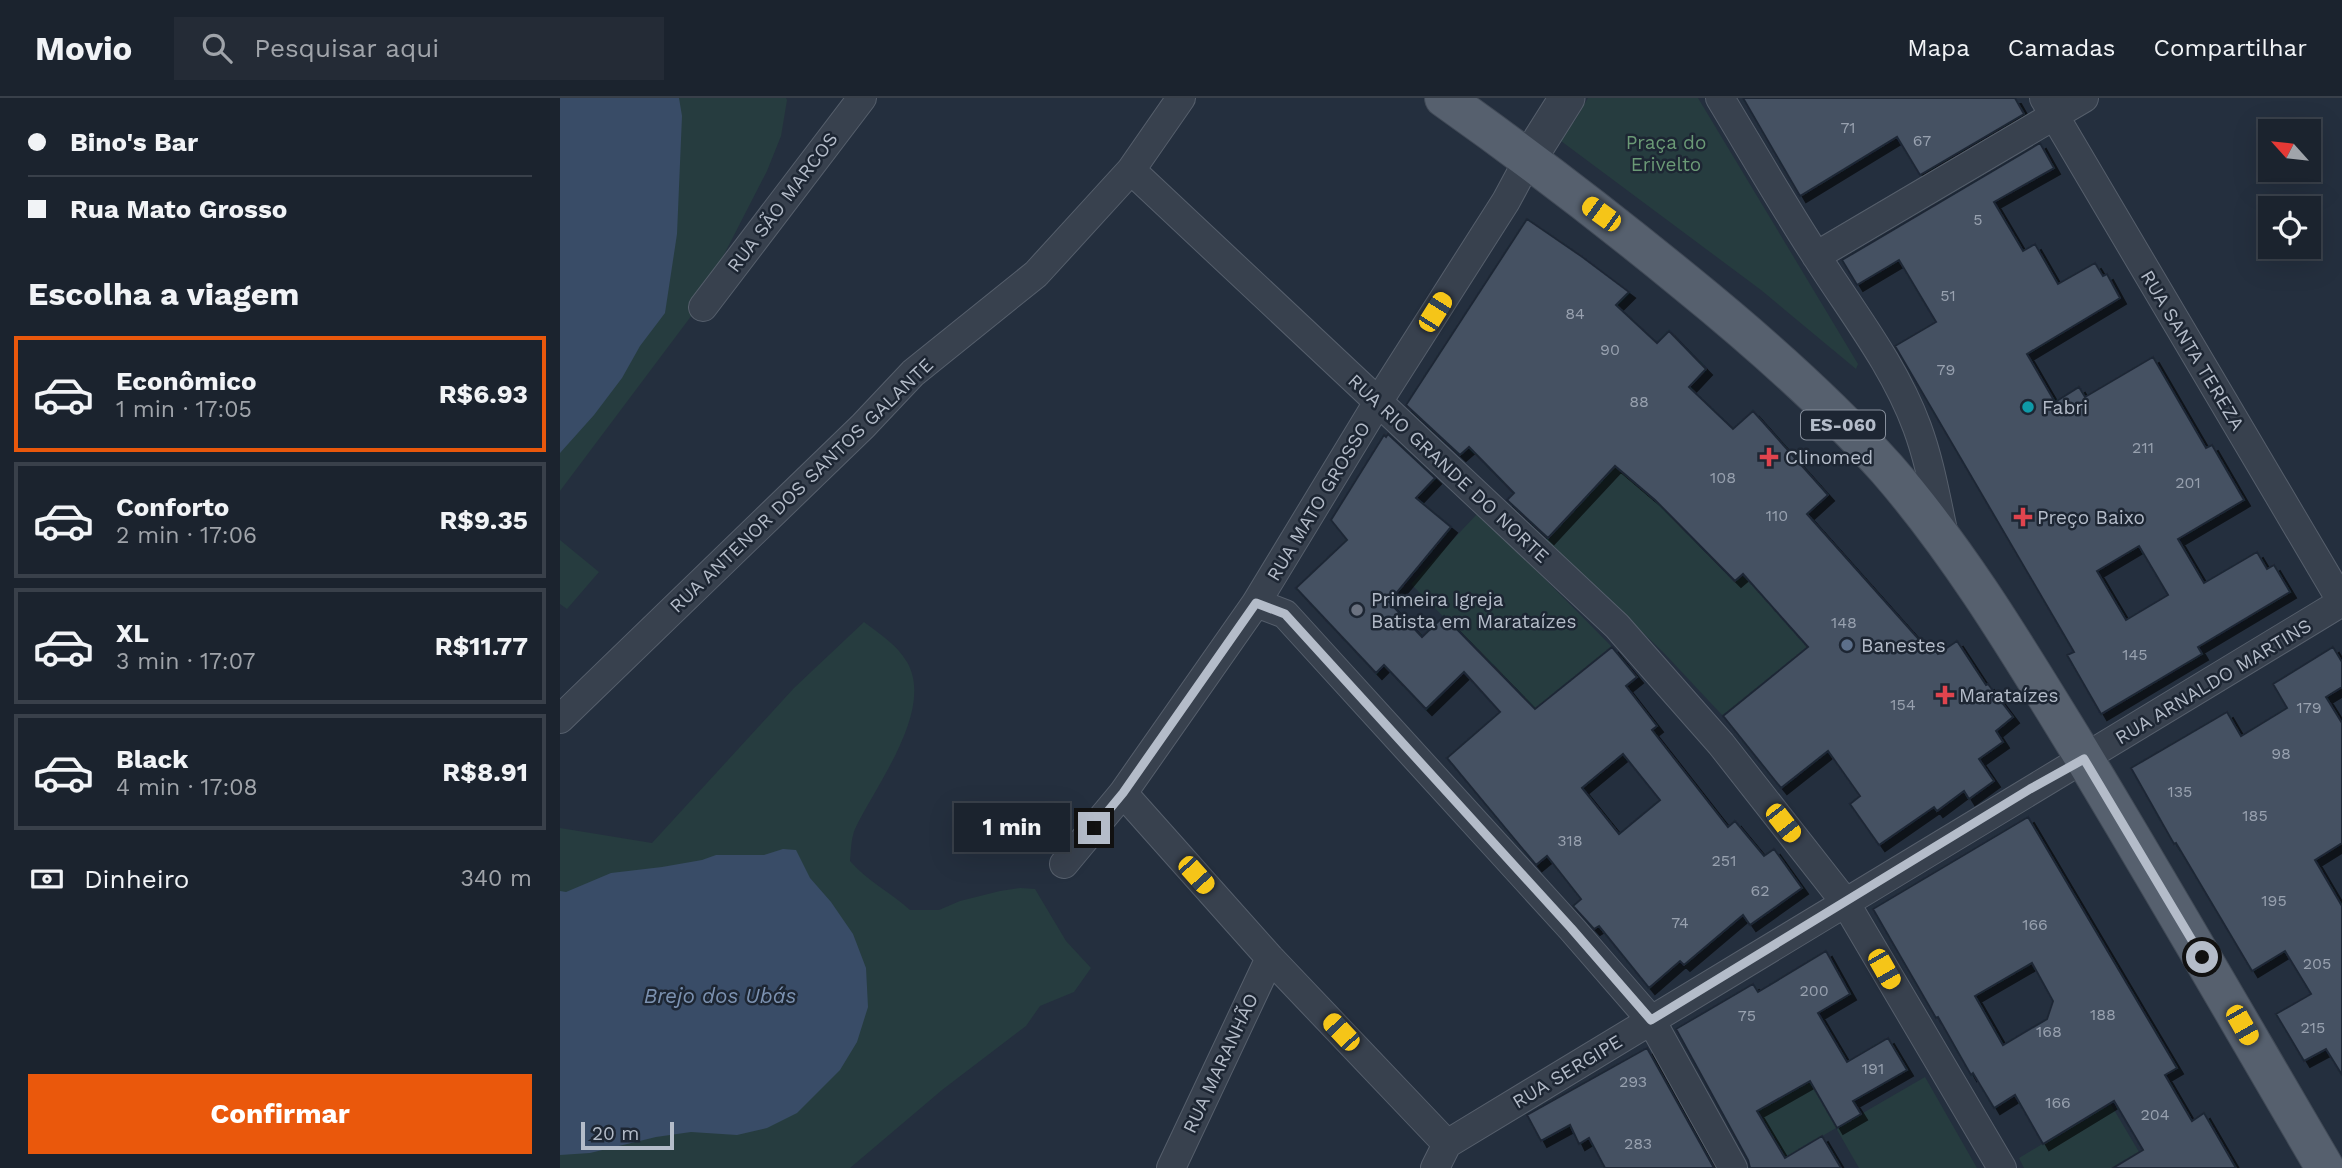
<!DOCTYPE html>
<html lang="pt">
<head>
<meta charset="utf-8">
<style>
	:root { --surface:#1b232e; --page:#242b36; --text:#f1f3f6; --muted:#a0a4aa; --line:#39404a; --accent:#ea580c }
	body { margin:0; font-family:"Work Sans",sans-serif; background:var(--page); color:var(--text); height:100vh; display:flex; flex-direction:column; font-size:26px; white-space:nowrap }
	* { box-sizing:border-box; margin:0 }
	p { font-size:23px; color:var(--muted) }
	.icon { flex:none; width:38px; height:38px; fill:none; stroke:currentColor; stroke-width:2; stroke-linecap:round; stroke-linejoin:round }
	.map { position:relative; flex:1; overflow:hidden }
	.details { display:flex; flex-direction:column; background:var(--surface); width:560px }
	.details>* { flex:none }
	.guide { display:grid; align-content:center; height:154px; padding:0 28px; background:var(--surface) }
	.needle { width:46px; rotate:297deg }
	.tools { position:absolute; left:1698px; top:21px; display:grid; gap:14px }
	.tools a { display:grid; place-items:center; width:63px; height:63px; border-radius:0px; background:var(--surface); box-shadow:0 7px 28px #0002,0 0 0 2px var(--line); font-size:35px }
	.scale { position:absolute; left:21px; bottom:18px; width:93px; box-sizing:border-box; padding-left:7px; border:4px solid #b4bcc9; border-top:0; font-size:19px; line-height:24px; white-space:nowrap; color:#b4bcc9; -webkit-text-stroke:5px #1d2633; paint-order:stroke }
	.end { position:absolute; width:32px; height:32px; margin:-16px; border:9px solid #b4bcc9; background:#111; box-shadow:0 0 0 4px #111 }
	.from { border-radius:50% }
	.bubble { position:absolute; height:49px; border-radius:0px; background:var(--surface); box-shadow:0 7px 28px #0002,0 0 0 2px var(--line); font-size:23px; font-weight:700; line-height:49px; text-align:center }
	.car { position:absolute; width:21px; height:42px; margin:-21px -10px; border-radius:9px; box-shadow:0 0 5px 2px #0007; background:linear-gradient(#f5c518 24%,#345 0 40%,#f5c518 0 76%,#345 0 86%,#f5c518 0) }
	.guide b { display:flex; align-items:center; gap:24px; height:66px; font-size:26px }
	.guide b+b { border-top:2px solid var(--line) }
	.guide i { width:18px; height:18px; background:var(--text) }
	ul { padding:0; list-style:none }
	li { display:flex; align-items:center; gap:21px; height:116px; margin:0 14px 10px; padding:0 14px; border:4px solid var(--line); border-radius:0px }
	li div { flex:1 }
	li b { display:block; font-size:26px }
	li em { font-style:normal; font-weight:700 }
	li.on { border-color:var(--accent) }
	li>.icon { width:63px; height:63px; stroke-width:1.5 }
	h2 { padding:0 28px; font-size:32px; line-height:84px }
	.pay { display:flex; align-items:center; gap:18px; height:77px; padding:0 28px; font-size:26px }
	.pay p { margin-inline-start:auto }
	.action { display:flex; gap:14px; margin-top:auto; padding:14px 28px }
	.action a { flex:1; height:80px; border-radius:0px; background:var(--accent); color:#fff; font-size:28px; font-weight:700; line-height:80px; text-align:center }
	header { display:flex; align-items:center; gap:42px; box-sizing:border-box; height:98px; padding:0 35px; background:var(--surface); border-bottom:2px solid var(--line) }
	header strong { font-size:33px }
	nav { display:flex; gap:38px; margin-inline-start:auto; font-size:24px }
	.search { width:490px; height:63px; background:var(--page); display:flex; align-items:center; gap:18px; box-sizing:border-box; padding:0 24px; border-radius:0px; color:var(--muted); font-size:26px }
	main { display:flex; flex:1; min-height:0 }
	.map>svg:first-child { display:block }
	.green { fill:#263c3f }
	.water { fill:#394c67 }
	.building { fill:#455162; stroke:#1f2835; stroke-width:2; fill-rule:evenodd; filter:url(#shadow) }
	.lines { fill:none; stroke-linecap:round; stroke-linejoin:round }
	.minor-casing { stroke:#565f6c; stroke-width:30 }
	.tertiary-casing { stroke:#565f6c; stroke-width:37 }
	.primary-casing { stroke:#414a57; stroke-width:40 }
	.minor { stroke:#38414e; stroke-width:28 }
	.tertiary { stroke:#38414e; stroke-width:35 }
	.primary { stroke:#56606e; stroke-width:38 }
	.route { stroke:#b4bcc9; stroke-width:9 }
	.culture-dot { fill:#0f9aa8; stroke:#1d2633; stroke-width:2.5 }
	.health-dot { fill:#e0444e; stroke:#1d2633; stroke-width:2.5 }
	.worship-dot { fill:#6b7280; stroke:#1d2633; stroke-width:2.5 }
	.service-dot { fill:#5c6f8a; stroke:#1d2633; stroke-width:2.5 }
	.labels { text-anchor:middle; stroke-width:5; stroke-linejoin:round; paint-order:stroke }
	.number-label { font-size:16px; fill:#98a1af }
	.shield { fill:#1d2633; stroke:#878f9c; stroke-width:2 }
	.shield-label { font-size:18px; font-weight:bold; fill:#b4bcc9 }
	.park-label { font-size:19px; fill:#6b9a76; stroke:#1d2633 }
	.street-label { font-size:19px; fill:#b4bcc9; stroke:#1d2633 }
	.poi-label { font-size:19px; fill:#b4bcc9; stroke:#1d2633; text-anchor:start }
	.water-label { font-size:21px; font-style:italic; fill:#7c92b1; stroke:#1d2633 }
</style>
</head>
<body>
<header>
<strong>Movio</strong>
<div class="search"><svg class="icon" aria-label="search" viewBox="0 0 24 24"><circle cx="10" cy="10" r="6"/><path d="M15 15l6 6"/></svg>Pesquisar aqui</div>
<nav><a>Mapa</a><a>Camadas</a><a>Compartilhar</a></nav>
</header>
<main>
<section class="details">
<div class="guide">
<b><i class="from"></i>Bino's Bar</b>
<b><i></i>Rua Mato Grosso</b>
</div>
<h2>Escolha a viagem</h2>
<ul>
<li class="on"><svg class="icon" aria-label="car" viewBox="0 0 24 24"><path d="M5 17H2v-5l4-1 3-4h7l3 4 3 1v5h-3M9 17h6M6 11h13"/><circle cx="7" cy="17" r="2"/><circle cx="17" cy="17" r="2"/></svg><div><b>Econômico</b><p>1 min · 17:05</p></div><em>R$6.93</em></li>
<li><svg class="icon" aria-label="car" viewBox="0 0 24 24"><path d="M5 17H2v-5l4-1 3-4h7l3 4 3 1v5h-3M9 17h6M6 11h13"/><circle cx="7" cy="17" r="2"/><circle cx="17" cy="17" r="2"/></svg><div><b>Conforto</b><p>2 min · 17:06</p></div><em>R$9.35</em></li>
<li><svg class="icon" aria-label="car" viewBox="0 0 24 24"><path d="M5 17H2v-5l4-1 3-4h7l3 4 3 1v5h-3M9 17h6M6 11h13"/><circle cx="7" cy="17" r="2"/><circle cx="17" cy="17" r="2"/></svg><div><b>XL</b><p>3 min · 17:07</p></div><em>R$11.77</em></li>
<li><svg class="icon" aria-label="car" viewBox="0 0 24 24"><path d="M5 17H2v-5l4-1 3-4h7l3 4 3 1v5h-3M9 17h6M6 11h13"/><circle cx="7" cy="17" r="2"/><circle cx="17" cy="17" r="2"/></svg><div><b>Black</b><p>4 min · 17:08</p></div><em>R$8.91</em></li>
</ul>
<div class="pay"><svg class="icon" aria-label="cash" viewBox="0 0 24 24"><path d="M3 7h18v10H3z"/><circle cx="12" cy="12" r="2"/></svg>Dinheiro<p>340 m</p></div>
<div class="action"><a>Confirmar</a></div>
</section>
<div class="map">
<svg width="1782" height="1070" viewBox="0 0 1782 1070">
	<defs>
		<filter id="shadow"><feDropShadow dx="6" dy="6" stdDeviation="0" flood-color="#0009"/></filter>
	</defs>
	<rect width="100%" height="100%" fill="#242f3e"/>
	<path class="green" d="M 0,0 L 226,0 L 227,2 L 221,38 L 207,73 L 135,213 L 0,393 Z
		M 1028,0 L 1138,0 L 1298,266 L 1296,271 L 1201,192 L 1001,43 L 1000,37 L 1008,19 L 1014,24 Z
		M 1055,367 L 1095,402 L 1174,484 L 1198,462 L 1229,495 L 1213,511 L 1247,549 L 1163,618 L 1103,554 L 986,442 Z
		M 919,414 L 1052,549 L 975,611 L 851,486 Z
		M 0,442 L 39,474 L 7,511 L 0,506 Z
		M 304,524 C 320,536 337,547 347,564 C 375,612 315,688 295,731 C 291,740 291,753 290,763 C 307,783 330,794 350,812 L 379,812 L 400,803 L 440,793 L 460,790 L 475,791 L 506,843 L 531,870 L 514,894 L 480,908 L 466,928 L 382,992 L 290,1070 L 0,1070 L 0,730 L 92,745 L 234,590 Z
		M 1365,979 L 1417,1070 L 1299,1070 L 1276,1030 L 1208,1070 L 1197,1013 L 1249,983 L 1277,1030 Z
		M 1550,1005 L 1579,1054 L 1553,1070 L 1464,1070 L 1459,1060 Z"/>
	<path class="water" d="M 0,0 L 119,0 L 122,18 L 117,136 L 105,215 L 80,248 L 62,280 L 34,317 L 0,355 Z
		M 223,751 L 236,752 L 250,780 L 271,804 L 293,836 L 306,870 L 308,909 L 297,944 L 280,972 L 237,1015 L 207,1030 L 177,1037 L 131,1034 L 96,1039 L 30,1055 L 0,1057 L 0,793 L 6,794 L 51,775 L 102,769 L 142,762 L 156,757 L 204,757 Z"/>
	<path class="building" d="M 1183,0 L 1455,0 L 1464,16 L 1360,77 L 1337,39 L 1240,98 Z
		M 1480,45 L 1494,70 L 1434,104 L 1463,153 L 1475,146 L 1498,186 L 1535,165 L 1543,178 L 1547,176 L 1560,200 L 1467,256 L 1495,304 L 1519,289 L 1525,299 L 1593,259 L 1646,350 L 1652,347 L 1684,402 L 1618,441 L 1644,485 L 1697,454 L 1707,471 L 1714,467 L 1730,494 L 1638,549 L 1642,556 L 1541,616 L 1507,557 L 1514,554 L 1335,248 L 1376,224 L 1339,162 L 1297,187 L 1282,162 ZM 1579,448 L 1608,497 L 1566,522 L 1537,473 Z
		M 967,121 L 1021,158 L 1069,194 L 1056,207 L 1097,245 L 1109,233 L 1146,271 L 1129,289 L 1173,331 L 1193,313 L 1268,397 L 1247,416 L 1370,554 L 1374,551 L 1378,556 L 1397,543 L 1426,587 L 1428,586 L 1453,619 L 1436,633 L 1443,644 L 1419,661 L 1434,683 L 1409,701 L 1404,693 L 1377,713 L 1374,709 L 1319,747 L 1290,706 L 1300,698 L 1268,653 L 1221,690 L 1163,618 L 1248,549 L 1183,476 L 1175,483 L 1095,402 L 1055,368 L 988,440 L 947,402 L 954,395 L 909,349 L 900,357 L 846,307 Z
		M 828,336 L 875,380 L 856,400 L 891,429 L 829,504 L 862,539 L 884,518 L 975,611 L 1052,549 L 1077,579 L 1066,588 L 1097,628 L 1092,632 L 1168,729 L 1175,723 L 1204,758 L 1214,751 L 1242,790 L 1190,827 L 1183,817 L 1124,867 L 1120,863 L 1089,890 L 1039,828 L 1034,831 L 1013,808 L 1021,801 L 987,758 L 976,767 L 887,660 L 940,614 L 904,574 L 866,611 L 824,567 L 816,575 L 736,490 L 787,442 L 771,422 L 824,337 L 826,339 ZM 1063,656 L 1100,702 L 1059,736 L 1022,690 Z
		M 1773,549 L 1782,564 L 1782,589 L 1766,599 L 1782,625 L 1782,745 L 1755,762 L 1782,808 L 1782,977 L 1766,951 L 1744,963 L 1716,916 L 1751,896 L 1725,853 L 1692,873 L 1616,745 L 1614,746 L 1571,670 L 1667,614 L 1681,638 L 1727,610 L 1713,586 Z
		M 1468,719 L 1617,970 L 1605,977 L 1632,1023 L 1644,1015 L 1676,1070 L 1553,1070 L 1583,1052 L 1554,1003 L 1483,1046 L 1455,997 L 1434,1010 L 1413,975 L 1411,977 L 1378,919 L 1376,920 L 1313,811 ZM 1472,865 L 1493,903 L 1487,921 L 1443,947 L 1415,898 Z
		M 1266,853 L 1290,896 L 1258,915 L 1287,964 L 1328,940 L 1347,972 L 1293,1003 L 1301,1016 L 1277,1030 L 1250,983 L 1197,1013 L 1225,1060 L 1262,1038 L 1281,1070 L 1190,1070 L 1188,1062 L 1116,931 L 1193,886 L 1198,894 Z
		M 1087,950 L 1154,1070 L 1045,1070 L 1029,1040 L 1019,1046 L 1010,1027 L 981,1043 L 967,1017 Z"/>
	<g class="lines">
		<g class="minor-casing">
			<path id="minor" d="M 1160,0 C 1192,53 1223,107 1257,159 C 1292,214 1334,267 1357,329 C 1370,364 1376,401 1384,437
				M 1484,0 L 1782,504
				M 571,72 L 1057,528 L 1161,646 L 1285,804 L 1442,1070
				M 1256,158 L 1524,0
				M 143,209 L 302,0
				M 696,505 L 725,516 L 1011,830 L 1091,922 L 1173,1070
				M 0,621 L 303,328 L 353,275 L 476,176 L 571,72 L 621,0
				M 563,695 L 710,860 L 887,1046
				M 504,766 L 563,695 L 696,505 L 818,304 L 946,103 L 968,62
				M 887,1046 L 1782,504
				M 611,1070 L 710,860
				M 875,1070 L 887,1046"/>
		</g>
		<g class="tertiary-casing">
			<path id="tertiary" d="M 968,62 L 1007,0"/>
		</g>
		<g class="primary-casing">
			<path id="primary" d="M 884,0 C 966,58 1047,120 1125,184 C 1194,240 1267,304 1327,371 C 1401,456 1459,554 1518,650 C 1602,789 1683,930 1765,1070"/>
		</g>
		<use href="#minor" class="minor"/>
		<use href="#tertiary" class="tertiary"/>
		<use href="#primary" class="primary"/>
	</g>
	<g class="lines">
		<path class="route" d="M 534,730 L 563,695 L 696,505 L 725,516 L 1011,830 L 1091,922 L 1470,691 L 1524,661 L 1642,859"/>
	</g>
	<circle class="culture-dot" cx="1468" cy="309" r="7"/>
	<g class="health-dot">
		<path d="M1205.5 348.5h7v7h7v7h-7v7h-7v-7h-7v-7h7z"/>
		<path d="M1459.5 408.5h7v7h7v7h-7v7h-7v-7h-7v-7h7z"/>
		<path d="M1381.5 586.5h7v7h7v7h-7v7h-7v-7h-7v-7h7z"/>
	</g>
	<circle class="worship-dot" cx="797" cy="512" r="7"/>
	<circle class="service-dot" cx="1287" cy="547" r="7"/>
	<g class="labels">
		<g class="number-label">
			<text x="1288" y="35">71</text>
			<text x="1362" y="48">67</text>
			<text x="1418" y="127">5</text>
			<text x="1388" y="203">51</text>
			<text x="1015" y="221">84</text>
			<text x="1050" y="257">90</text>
			<text x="1386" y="277">79</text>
			<text x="1079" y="309">88</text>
			<text x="1583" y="355">211</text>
			<text x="1163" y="385">108</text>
			<text x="1628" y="390">201</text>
			<text x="1217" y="423">110</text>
			<text x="1284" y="530">148</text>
			<text x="1575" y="562">145</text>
			<text x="1343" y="612">154</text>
			<text x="1749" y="615">179</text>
			<text x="1721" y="661">98</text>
			<text x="1620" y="699">135</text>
			<text x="1695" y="723">185</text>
			<text x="1010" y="748">318</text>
			<text x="1164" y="768">251</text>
			<text x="1200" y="798">62</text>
			<text x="1714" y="808">195</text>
			<text x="1120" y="830">74</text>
			<text x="1475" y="832">166</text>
			<text x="1757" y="871">205</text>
			<text x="1254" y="898">200</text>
			<text x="1543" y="922">188</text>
			<text x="1187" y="923">75</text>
			<text x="1753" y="935">215</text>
			<text x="1489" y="939">168</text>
			<text x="1313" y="976">191</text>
			<text x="1073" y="989">293</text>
			<text x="1498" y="1010">166</text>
			<text x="1595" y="1022">204</text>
			<text x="1078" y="1051">283</text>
		</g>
		<rect class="shield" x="1241" y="312.5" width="84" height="29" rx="5"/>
		<g class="shield-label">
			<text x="1283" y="333">ES-060</text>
		</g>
		<g class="park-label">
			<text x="1106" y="51">Praça do<tspan x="1106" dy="22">Erivelto</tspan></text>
		</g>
		<g class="street-label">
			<text transform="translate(222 104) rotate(-53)" y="7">RUA SÃO MARCOS</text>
			<text transform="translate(1633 252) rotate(59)" y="7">RUA SANTA TEREZA</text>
			<text transform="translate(889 370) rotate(43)" y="7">RUA RIO GRANDE DO NORTE</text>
			<text transform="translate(241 387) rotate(-44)" y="7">RUA ANTENOR DOS SANTOS GALANTE</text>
			<text transform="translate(758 403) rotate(-59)" y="7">RUA MATO GROSSO</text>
			<text transform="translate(1653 583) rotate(-31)" y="7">RUA ARNALDO MARTINS</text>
			<text transform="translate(660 965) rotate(-65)" y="7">RUA MARANHÃO</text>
			<text transform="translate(1007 973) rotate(-31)" y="7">RUA SERGIPE</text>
		</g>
		<g class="poi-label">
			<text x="1482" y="316">Fabri</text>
			<text x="1225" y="366">Clinomed</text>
			<text x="1477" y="426">Preço Baixo</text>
			<text x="811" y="508">Primeira Igreja<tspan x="811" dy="22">Batista em Marataízes</tspan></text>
			<text x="1301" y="554">Banestes</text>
			<text x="1399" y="604">Marataízes</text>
		</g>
		<g class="water-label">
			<text x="160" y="905">Brejo dos Ubás</text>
		</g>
	</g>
</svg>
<div class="tools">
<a><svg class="needle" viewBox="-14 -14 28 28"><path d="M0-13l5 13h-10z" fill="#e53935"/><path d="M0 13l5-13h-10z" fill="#a0a4aa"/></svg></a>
<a><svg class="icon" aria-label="locate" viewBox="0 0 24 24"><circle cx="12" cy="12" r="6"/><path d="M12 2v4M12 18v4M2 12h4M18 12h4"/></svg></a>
</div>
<div class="scale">20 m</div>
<i class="end from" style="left:1642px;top:859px"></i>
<i class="end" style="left:534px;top:730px"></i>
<div class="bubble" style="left:394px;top:705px;width:116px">1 min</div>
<i class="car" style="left:1041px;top:116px;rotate:306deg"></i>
<i class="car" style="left:875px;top:214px;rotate:32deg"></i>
<i class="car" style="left:1223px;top:725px;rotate:142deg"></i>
<i class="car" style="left:636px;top:777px;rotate:138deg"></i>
<i class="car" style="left:1324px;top:871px;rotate:150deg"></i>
<i class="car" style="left:1682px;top:927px;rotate:150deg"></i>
<i class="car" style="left:781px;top:934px;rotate:317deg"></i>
</div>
</main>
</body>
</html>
